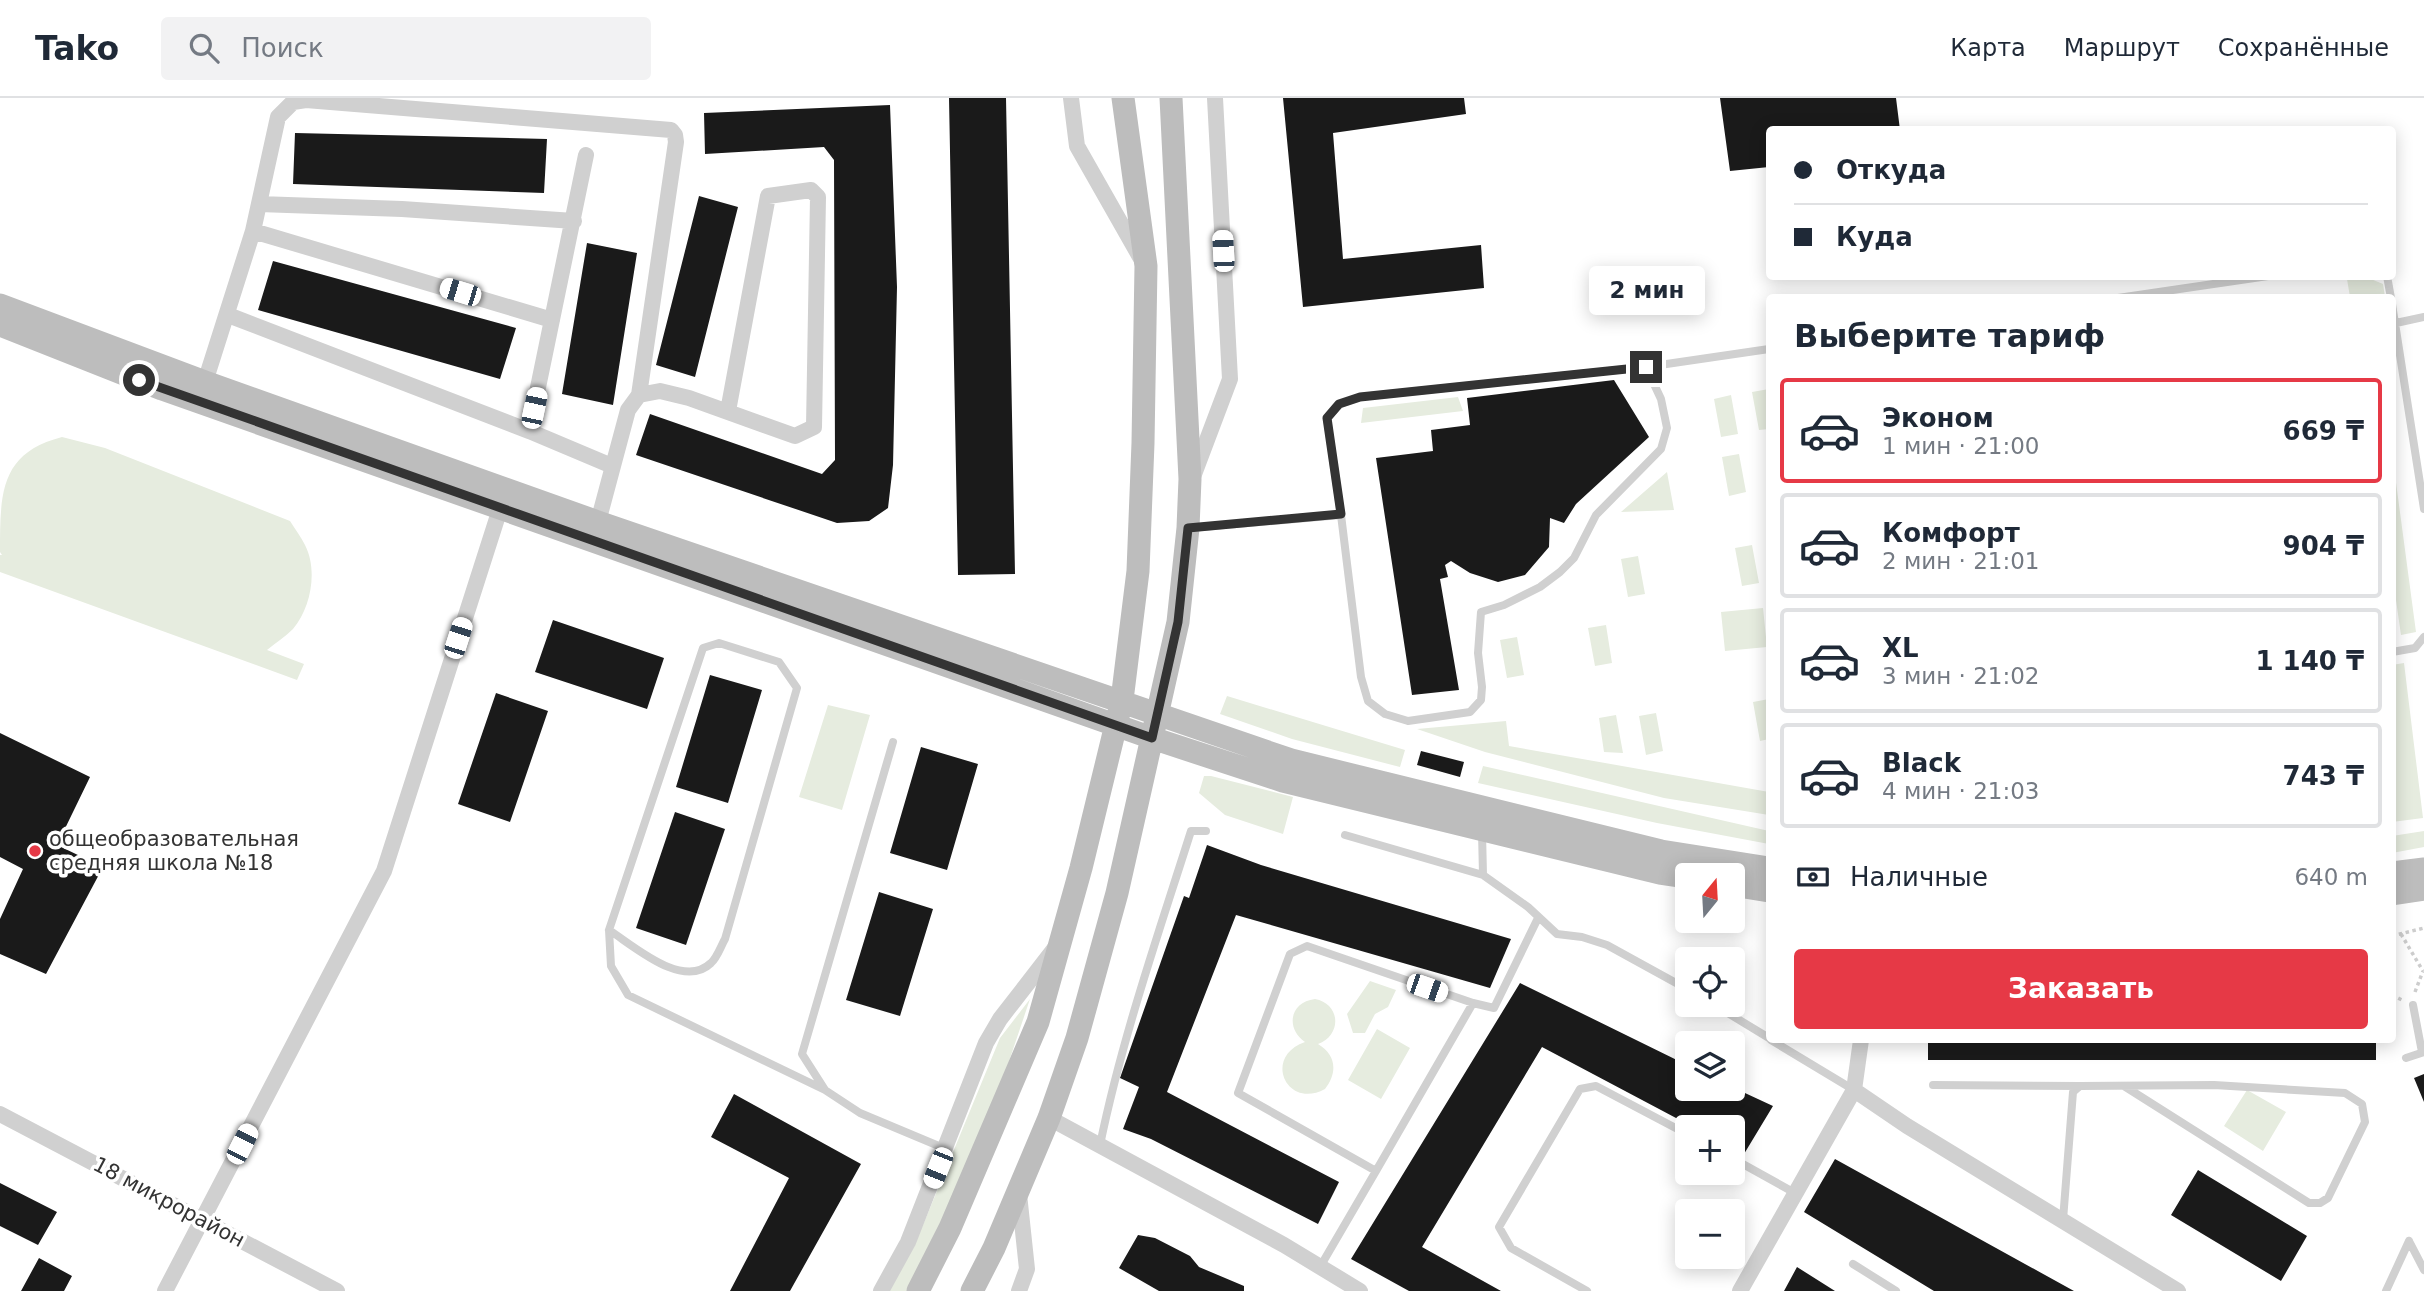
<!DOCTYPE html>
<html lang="ru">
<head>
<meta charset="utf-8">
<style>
	:root { --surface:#fff; --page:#f2f2f3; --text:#1f2937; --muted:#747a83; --line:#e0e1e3; --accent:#e63946 }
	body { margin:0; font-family:"DejaVu Sans",sans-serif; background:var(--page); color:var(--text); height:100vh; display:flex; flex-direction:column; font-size:26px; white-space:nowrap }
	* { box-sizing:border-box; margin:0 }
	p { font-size:23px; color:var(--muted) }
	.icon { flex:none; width:38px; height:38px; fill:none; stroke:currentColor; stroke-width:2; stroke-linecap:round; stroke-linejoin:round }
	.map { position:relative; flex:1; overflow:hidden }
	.drawer { position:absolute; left:1766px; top:196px; width:630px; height:749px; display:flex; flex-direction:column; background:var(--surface); border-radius:7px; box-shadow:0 4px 18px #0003 }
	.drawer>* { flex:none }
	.banner { position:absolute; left:1766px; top:28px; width:630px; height:154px; border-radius:7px; box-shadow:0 4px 18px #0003; display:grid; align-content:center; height:154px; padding:0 28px; background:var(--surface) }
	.needle { width:46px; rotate:18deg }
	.fabs { position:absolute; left:1675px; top:765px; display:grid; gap:14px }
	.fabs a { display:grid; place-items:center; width:70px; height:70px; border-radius:7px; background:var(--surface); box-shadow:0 4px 18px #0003; font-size:35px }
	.end { position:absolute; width:32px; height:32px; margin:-16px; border:9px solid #333; background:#fff; box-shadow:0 0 0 4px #fff }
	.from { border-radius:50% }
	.bubble { position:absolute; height:49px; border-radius:7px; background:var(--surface); box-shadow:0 4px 18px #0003; font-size:23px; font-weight:700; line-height:49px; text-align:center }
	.car { position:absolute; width:21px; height:42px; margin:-21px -10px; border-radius:9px; box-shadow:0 0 5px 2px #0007; background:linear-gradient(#fff 24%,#345 0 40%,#fff 0 76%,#345 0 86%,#fff 0) }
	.banner b { display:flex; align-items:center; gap:24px; height:66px; font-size:26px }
	.banner b+b { border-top:2px solid var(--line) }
	.banner i { width:18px; height:18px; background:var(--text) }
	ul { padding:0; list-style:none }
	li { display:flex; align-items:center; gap:21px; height:105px; margin:0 14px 10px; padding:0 14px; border:4px solid var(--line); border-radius:7px }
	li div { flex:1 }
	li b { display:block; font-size:26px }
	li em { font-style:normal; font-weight:700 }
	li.active { border-color:var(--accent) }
	li>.icon { width:63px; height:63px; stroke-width:1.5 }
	h2 { padding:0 28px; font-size:32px; line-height:84px }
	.pay { display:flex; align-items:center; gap:18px; height:77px; padding:0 28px; font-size:26px }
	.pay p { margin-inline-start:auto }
	.button { display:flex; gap:14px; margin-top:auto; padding:14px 28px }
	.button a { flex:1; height:80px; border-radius:7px; background:var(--accent); color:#fff; font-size:28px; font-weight:700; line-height:80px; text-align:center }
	header { display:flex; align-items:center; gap:42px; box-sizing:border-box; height:98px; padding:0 35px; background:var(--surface); border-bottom:2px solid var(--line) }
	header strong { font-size:33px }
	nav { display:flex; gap:38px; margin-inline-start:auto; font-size:24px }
	.search { width:490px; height:63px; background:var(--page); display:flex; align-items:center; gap:18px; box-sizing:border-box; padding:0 24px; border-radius:7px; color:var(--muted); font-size:26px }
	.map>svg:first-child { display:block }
	.green { fill:#e6ecdf }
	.building { fill:#1a1a1a }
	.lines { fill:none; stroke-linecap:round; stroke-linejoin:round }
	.path { stroke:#cdcdcd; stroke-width:3.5; stroke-dasharray:3.5 3.5; stroke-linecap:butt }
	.lane { stroke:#d0d0d0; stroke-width:8 }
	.street { stroke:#d0d0d0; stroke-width:16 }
	.secondary { stroke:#bdbdbd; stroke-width:23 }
	.route { stroke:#333; stroke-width:9 }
	.poi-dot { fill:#e63946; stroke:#fff; stroke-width:2.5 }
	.labels { text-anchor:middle; stroke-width:7; stroke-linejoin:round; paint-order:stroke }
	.poi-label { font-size:21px; fill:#333; stroke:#fff; text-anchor:start }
	.street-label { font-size:21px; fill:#333; stroke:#fff }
</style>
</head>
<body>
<header>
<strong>Tako</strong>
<div class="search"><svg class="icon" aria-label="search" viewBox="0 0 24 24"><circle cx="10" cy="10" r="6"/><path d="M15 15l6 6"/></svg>Поиск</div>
<nav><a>Карта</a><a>Маршрут</a><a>Сохранённые</a></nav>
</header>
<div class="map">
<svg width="2424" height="1193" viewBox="0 0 2424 1193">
	<rect width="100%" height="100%" fill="#fff"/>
	<path class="green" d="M 2366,179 L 2383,186 L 2385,199 L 2350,199 L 2347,181 Z
		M 1769,291 L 1769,331 L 1759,332 L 1752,294 Z
		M 1731,297 L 1738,336 L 1721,339 L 1714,301 Z
		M 1458,299 L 1463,313 L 1361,325 L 1363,310 Z
		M 62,339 L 105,350 L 290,423 C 295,431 301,439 305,447 C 318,472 311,510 293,531 C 285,539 275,545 267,552 L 304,566 L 297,582 L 0,474 L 0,457 L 2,457 L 0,454 C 0,395 0,355 62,339 Z
		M 1739,356 L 1746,394 L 1729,398 L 1722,359 Z
		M 1667,374 L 1674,412 L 1621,414 Z
		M 2392,377 L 2395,377 L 2416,534 L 2401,537 L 2392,474 Z
		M 1752,447 L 1759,485 L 1742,488 L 1735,450 Z
		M 1638,458 L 1645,496 L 1628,499 L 1621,461 Z
		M 1763,510 L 1767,549 L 1725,553 L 1721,514 Z
		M 1606,527 L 1612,565 L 1595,568 L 1588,530 Z
		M 1517,539 L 1524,577 L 1507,580 L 1500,542 Z
		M 2404,565 L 2423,720 L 2392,724 L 2392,567 Z
		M 1227,598 L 1405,652 L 1400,669 L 1292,641 L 1220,616 Z
		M 1769,601 L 1769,641 L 1760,643 L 1753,604 Z
		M 828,607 L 870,617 L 842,712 L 799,699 Z
		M 1656,615 L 1663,653 L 1646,657 L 1639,618 Z
		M 1616,617 L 1623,655 L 1604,654 L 1599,620 Z
		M 1506,623 L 1509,648 L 1769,694 L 1769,717 L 1664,700 L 1485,654 L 1417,631 Z
		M 1483,668 L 1769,733 L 1769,746 L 1657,725 L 1478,685 Z
		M 1204,678 L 1211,678 L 1293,699 L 1283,736 L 1225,717 L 1199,695 Z
		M 2424,733 L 2424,749 L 2392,755 L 2392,738 Z
		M 1370,883 L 1396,892 L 1388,909 L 1375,916 L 1365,935 L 1353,935 L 1347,916 Z
		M 1030,901 L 1001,987 L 911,1193 L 889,1193 L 923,1127 L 1000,940 Z
		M 1315,901 C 1341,906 1342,937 1318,946 C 1336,957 1338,974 1325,991 C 1287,1012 1262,959 1305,944 C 1285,930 1290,904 1315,901 Z
		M 1377,931 L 1410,950 L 1381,1001 L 1348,982 Z
		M 2247,992 L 2286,1014 L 2263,1053 L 2224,1028 Z"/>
	<path class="building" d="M 949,0 L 1006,0 L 1015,476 L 958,477 Z
		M 1283,0 L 1464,0 L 1466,16 L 1333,35 L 1343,161 L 1481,147 L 1484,190 L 1303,209 Z
		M 1720,0 L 1896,0 L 1900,32 L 1769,32 L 1769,69 L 1730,73 Z
		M 890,7 L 897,189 L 893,367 L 888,410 L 869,423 L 837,425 L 636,357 L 650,316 L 822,376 L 835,362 L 834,62 L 824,49 L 705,56 L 704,15 Z
		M 295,35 L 547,41 L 544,95 L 293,86 Z
		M 699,98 L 738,109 L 695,279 L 656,267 Z
		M 587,145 L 637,155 L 613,307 L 562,296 Z
		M 273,163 L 516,230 L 500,281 L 258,212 Z
		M 1614,282 L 1649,339 L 1576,406 L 1564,425 L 1550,420 L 1549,449 L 1525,477 L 1498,484 L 1470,475 L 1451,463 L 1445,467 L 1448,479 L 1440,481 L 1459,592 L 1412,597 L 1376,360 L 1433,353 L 1431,332 L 1470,327 L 1467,300 Z
		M 553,522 L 664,560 L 647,611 L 535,574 Z
		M 710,577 L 762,592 L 728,705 L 676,689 Z
		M 496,595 L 548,613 L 510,724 L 458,706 Z
		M 0,635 L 90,679 L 57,747 L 103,769 L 46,876 L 0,856 L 0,821 L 23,771 L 0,759 Z
		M 921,649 L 978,666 L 947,772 L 890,755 Z
		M 1421,653 L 1464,664 L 1460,679 L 1417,667 Z
		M 675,714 L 725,731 L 686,847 L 636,830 Z
		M 1207,747 L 1261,767 L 1511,841 L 1490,890 L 1236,817 L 1167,994 L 1339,1084 L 1318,1126 L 1151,1041 L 1123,1031 L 1139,989 L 1120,980 L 1184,798 L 1189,800 Z
		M 879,794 L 933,811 L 900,918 L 846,902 Z
		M 1520,885 L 1687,967 L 1687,990 L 1732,989 L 1773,1008 L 1744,1056 L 1732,1050 L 1732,1029 L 1693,1029 L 1542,949 L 1422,1149 L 1501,1193 L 1409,1193 L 1351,1161 Z
		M 1928,942 L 2376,942 L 2376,962 L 1928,962 Z
		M 2424,976 L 2424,1004 L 2414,980 Z
		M 734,996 L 861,1066 L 790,1193 L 730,1193 L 789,1080 L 711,1039 Z
		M 1835,1061 L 2074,1193 L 1934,1193 L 1804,1114 Z
		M 2198,1072 L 2307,1138 L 2281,1183 L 2171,1117 Z
		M 0,1085 L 57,1114 L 38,1147 L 0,1128 Z
		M 1138,1137 L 1155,1140 L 1190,1158 L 1199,1169 L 1244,1188 L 1244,1193 L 1159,1193 L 1119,1170 Z
		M 39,1160 L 72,1178 L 64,1193 L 21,1193 Z
		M 1797,1169 L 1835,1193 L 1784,1193 Z"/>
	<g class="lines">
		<path class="path" d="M 2401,836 L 2423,873
			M 2392,838 L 2424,830
			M 2415,894 L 2423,873
			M 2392,897 L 2402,902"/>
		<path class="lane" d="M 2387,178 L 2391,200
			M 2118,200 L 2268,178
			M 2392,206 L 2424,411
			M 2396,225 L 2424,219
			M 1341,417 L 1327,320 L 1340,306 L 1360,299 L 1646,269 L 1769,251
			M 1190,430 L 1341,417 L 1361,579 L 1368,603 L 1385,616 L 1408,623 L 1470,614 L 1481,602 L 1482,589 L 1478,555 L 1481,514 L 1504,507 L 1540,489 L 1560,474 L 1574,460 L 1596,417 L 1661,351 L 1667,330 L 1661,301 L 1646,269
			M 2392,554 L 2415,550 L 2424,539
			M 893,644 L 802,956 L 825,992 L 860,1015 L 946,1051
			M 1482,734 L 1483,777 L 1528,809 L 1557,836 L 1582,839 L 1607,847 L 1687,891
			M 1345,737 L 1483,777
			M 609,832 C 634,848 683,892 711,865 C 717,860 721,848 725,841 L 797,590 L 779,564 L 719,545 L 703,550 L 609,832 L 611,868 L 628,897 L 825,992
			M 1713,906 L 1769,940
			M 2413,907 L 2422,954
			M 1771,942 L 1854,992
			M 2406,960 L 2424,954
			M 1933,987 L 2080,988
			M 1100,1047 C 1122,940 1158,837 1191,733 L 1206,733
			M 1732,1060 L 1795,1095
			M 1376,1073 L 1473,905
			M 2063,1122 L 2073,994 L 2080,988 L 2214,987 L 2345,995 L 2362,1006 L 2365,1024 L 2328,1100 L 2320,1105 L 2309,1105 L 2124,988
			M 2409,1143 L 2424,1172
			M 1853,1166 L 1896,1193
			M 1320,1169 L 1376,1073 L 1238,995 L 1290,856 L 1307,848 L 1473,905 L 1494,910 L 1538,820
			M 1587,1193 L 1511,1150 L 1499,1129 L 1580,991 L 1596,988 L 1687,1036
			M 2386,1193 L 2409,1143"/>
		<path class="street" d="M 1071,0 L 1077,48 L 1140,159
			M 259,106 L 402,111 L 574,123
			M 253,133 L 552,222
			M 228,217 L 529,333 L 586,57
			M 205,284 L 253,133 L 278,19 L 293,4 L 306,2 L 671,32 L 675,37 L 676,44 L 639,297 L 628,312 L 598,424
			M 639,297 L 660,293 L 689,300 L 795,338 L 814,329 L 818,99 L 811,92 L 768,98 L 728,313
			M 529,333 L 612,368
			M 1193,379 L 1230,281 L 1215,0
			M 1861,942 L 1854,992 L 1907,1028 L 2178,1193
			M 0,1016 L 337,1193
			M 1049,1020 L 1284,1147 L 1360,1193
			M 165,1193 L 384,773 L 500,411
			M 881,1193 L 908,1144 L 986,945 L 1000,921 L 1055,850
			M 1019,1193 L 1027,1171 L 1019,1096
			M 1740,1193 L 1854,992"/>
		<path class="secondary" d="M 0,207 L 205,284 L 598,424 L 1291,662 L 1661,753 L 1769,770
			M 0,227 L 162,291 L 1152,640 L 1283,683 L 1660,775 L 1687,779
			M 2392,775 L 2424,771
			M 1732,787 L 1769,793
			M 2392,796 L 2424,791
			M 918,1193 L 950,1130 L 1038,924 L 1081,770 L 1122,602 L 1138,473 L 1143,345 L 1146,168 L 1123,0
			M 972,1193 L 994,1150 L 1049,1020 L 1077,940 L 1117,795 L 1178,524 L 1188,430 L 1190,381 L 1171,0"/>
	</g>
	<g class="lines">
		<path class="route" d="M 139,282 L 1152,640 L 1178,524 L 1188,430 L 1341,416 L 1327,320 L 1339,306 L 1360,299 L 1646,269"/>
	</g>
	<circle class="poi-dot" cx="35" cy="753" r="7"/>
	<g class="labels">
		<g class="poi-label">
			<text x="49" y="748">общеобразовательная<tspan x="49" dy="24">средняя школа №18</tspan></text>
		</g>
		<g class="street-label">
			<text transform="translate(169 1104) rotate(28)" y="7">18 микрорайон</text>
		</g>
	</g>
</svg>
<div class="fabs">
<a><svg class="needle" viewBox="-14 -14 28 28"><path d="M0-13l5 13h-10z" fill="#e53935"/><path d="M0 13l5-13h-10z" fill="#747a83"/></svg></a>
<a><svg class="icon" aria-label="locate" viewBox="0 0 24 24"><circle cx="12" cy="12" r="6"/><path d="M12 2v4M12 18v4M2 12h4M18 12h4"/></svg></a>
<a><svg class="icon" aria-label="layers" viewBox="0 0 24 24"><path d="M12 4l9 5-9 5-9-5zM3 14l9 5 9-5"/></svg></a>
<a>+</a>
<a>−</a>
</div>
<i class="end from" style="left:139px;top:282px"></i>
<i class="end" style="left:1646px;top:269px"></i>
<div class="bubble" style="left:1589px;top:168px;width:116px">2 мин</div>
<i class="car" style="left:1223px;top:153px;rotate:357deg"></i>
<i class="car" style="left:460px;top:194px;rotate:287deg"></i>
<i class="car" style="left:534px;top:310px;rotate:12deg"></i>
<i class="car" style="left:458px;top:540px;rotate:18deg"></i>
<i class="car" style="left:1427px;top:890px;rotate:109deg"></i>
<i class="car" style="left:242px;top:1046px;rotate:27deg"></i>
<i class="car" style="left:938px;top:1070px;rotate:202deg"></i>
<div class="banner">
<b><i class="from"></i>Откуда</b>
<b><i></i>Куда</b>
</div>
<section class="drawer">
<h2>Выберите тариф</h2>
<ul>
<li class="active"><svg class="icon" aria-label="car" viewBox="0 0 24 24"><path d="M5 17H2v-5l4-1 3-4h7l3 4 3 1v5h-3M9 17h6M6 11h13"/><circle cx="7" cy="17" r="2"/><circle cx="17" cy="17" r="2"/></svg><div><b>Эконом</b><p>1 мин · 21:00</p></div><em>669 ₸</em></li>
<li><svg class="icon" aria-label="car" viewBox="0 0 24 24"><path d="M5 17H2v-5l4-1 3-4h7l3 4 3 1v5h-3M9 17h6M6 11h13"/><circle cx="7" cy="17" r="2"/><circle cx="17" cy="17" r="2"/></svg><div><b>Комфорт</b><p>2 мин · 21:01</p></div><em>904 ₸</em></li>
<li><svg class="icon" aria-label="car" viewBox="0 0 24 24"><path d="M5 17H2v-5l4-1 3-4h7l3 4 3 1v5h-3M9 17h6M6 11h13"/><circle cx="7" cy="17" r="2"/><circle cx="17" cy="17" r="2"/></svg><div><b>XL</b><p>3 мин · 21:02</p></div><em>1 140 ₸</em></li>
<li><svg class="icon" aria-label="car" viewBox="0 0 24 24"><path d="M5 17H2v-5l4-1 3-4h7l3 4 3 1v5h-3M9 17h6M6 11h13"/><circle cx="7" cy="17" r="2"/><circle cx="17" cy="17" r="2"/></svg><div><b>Black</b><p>4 мин · 21:03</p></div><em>743 ₸</em></li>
</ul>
<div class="pay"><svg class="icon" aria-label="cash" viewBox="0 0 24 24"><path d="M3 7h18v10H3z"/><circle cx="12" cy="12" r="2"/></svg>Наличные<p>640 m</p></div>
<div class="button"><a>Заказать</a></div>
</section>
</div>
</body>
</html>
